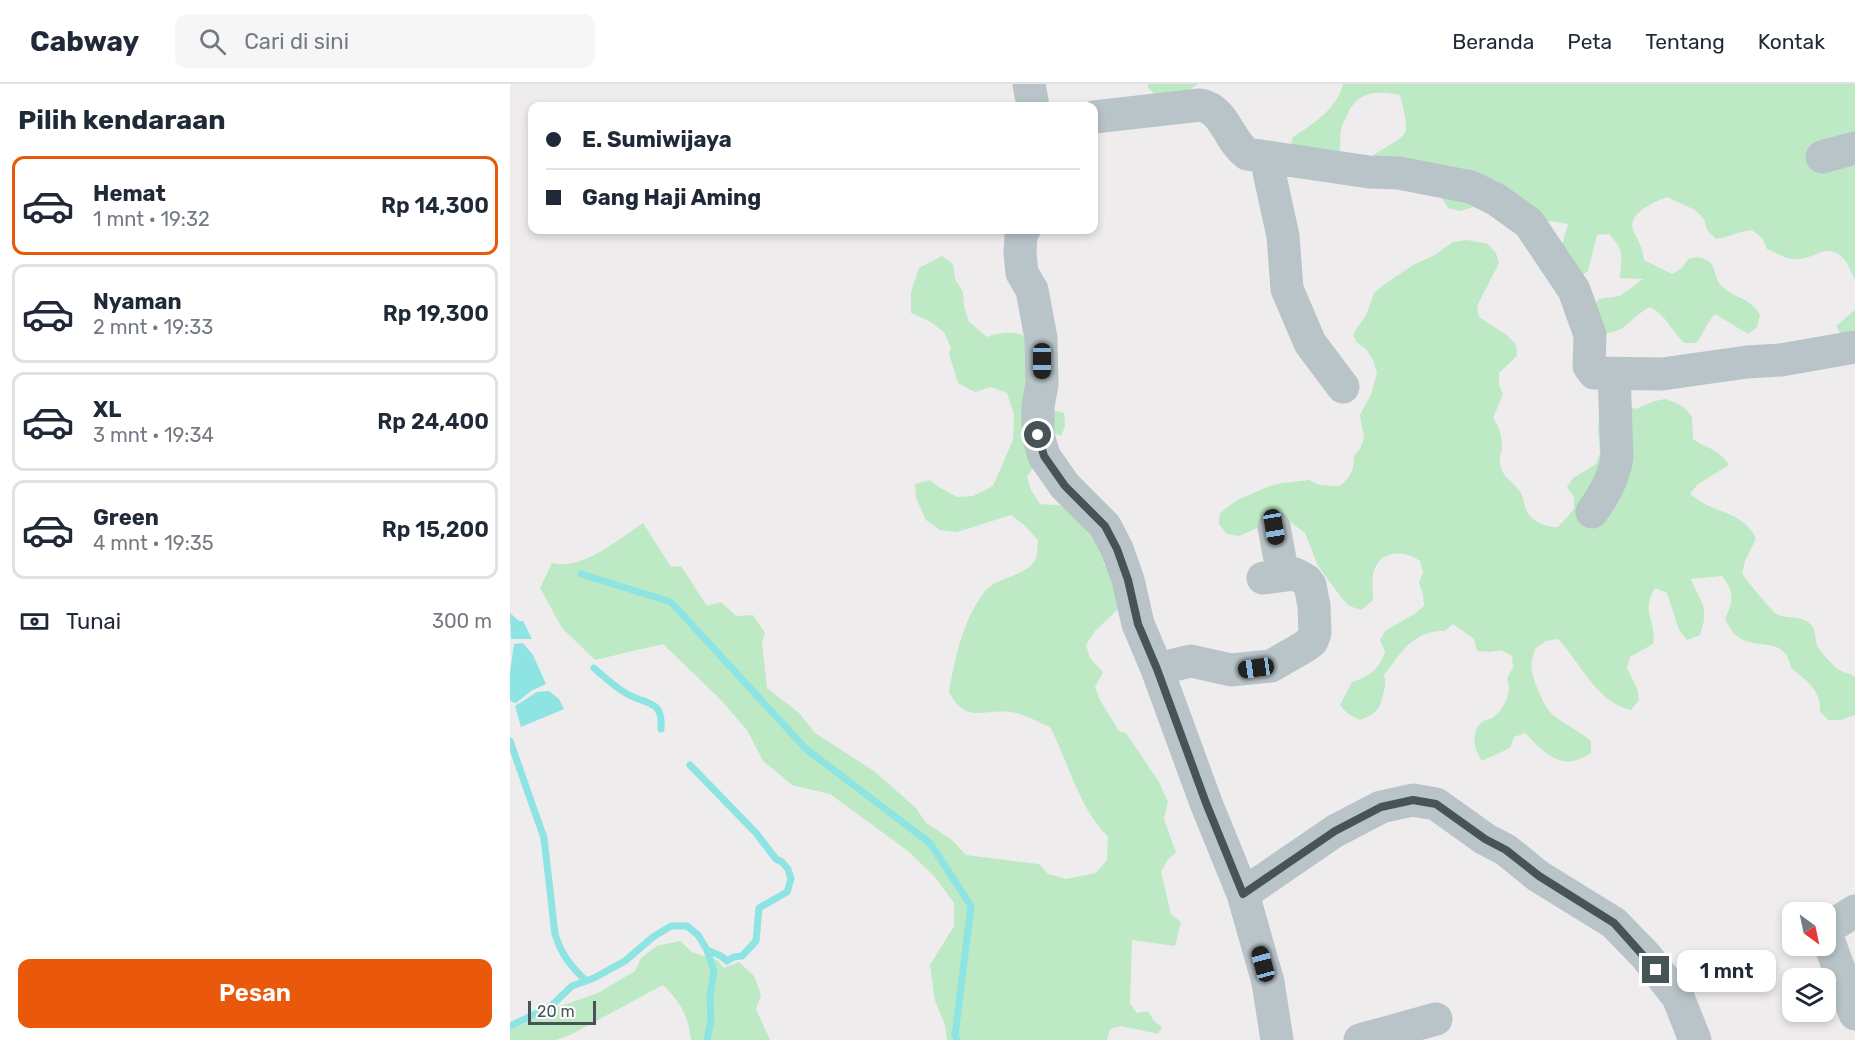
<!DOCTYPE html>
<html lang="id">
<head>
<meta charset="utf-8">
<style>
	:root { --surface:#fff; --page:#f6f6f7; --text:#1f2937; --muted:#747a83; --line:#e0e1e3; --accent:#ea580c }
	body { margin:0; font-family:Rubik,sans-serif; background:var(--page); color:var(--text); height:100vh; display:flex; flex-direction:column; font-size:22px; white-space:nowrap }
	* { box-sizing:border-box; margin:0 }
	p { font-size:20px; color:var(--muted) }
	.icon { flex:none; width:33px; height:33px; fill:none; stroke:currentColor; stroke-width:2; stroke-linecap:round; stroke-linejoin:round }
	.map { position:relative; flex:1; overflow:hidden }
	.side { display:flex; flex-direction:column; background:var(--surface); width:510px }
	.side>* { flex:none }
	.guide { position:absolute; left:18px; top:18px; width:570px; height:132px; border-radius:12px; box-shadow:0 3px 9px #0003; display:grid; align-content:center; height:132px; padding:0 18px; background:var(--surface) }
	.needle { width:39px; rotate:147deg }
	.tools { position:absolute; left:1272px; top:818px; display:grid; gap:12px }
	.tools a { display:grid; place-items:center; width:54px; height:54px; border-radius:12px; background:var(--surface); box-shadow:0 3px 9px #0003; font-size:30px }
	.scale { position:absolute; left:18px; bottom:15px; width:68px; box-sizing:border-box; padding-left:6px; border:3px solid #465458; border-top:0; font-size:16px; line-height:21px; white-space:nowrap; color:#465458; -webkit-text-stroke:4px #fff; paint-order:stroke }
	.end { position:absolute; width:27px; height:27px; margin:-14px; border:8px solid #465458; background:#fff; box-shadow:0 0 0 3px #fff }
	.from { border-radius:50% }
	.bubble { position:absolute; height:42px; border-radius:12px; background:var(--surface); box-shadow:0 3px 9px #0003; font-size:20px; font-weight:600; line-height:42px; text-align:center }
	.car { position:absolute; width:18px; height:36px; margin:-18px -9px; border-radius:8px; box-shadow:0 0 4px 2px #0007; background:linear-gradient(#222 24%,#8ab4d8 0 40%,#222 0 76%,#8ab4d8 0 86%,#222 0) }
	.guide b { display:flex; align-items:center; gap:21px; height:57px; font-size:22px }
	.guide b+b { border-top:2px solid var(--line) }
	.guide i { width:15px; height:15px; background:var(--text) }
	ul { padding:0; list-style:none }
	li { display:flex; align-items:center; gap:18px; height:99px; margin:0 12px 9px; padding:0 6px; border:3px solid var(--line); border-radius:12px }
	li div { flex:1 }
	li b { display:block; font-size:22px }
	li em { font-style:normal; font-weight:600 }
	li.selected { border-color:var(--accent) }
	li>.icon { width:54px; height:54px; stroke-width:1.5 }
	h2 { padding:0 18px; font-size:27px; line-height:72px }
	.pay { display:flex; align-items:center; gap:15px; height:66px; padding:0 18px; font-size:22px }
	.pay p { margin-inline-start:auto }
	.primary-button { display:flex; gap:12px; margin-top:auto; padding:12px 18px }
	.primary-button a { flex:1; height:69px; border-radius:12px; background:var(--accent); color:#fff; font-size:24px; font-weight:600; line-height:69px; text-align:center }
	header { display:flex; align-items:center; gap:36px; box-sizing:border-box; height:84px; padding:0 30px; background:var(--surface); border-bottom:2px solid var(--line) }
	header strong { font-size:28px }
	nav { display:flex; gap:33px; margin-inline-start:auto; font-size:21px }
	.search { width:420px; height:54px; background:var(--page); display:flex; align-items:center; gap:15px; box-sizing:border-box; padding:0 21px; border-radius:12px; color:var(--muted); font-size:22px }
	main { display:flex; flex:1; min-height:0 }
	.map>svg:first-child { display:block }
	.green { fill:#bdeac4 }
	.water { fill:#8de4e2 }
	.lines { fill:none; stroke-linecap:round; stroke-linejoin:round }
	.stream { stroke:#8de4e2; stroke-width:7 }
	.minor { stroke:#b8c4c8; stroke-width:33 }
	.route { stroke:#465458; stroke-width:8 }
</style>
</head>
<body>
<header>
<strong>Cabway</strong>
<div class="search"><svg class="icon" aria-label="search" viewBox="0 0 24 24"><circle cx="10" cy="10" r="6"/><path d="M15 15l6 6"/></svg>Cari di sini</div>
<nav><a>Beranda</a><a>Peta</a><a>Tentang</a><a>Kontak</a></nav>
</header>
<main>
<section class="side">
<h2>Pilih kendaraan</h2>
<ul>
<li class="selected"><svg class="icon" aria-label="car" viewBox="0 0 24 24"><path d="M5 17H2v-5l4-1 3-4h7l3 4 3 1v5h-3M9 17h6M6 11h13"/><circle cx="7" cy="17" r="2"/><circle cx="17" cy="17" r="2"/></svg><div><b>Hemat</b><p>1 mnt · 19:32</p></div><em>Rp 14,300</em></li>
<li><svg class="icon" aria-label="car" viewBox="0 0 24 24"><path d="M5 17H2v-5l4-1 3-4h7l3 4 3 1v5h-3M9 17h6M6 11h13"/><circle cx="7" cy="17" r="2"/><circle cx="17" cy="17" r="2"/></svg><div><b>Nyaman</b><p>2 mnt · 19:33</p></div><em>Rp 19,300</em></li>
<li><svg class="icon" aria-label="car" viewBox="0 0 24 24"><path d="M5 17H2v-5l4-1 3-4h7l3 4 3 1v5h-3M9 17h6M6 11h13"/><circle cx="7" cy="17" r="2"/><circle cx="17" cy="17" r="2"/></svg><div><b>XL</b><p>3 mnt · 19:34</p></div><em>Rp 24,400</em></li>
<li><svg class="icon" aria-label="car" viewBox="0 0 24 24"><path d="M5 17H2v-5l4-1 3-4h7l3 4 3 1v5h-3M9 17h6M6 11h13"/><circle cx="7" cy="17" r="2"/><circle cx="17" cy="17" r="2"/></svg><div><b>Green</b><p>4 mnt · 19:35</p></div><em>Rp 15,200</em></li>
</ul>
<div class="pay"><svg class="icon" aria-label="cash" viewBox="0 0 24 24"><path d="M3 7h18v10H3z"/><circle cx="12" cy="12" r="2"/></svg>Tunai<p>300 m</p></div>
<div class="primary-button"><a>Pesan</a></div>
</section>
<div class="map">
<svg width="1345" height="956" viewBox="0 0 1345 956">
	<rect width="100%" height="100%" fill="#efeced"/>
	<path class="green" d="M 638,0 L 688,0 L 674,9 L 648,13 L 638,4 Z
		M 833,0 L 1345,0 L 1345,195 C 1340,188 1340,181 1333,174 C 1315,157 1304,177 1284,175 C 1275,175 1265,168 1257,165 L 1252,154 L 1242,146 C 1228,147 1219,154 1206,155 L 1197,146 L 1194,135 L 1185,126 L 1157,113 C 1144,118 1115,130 1124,148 C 1129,158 1133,165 1134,176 L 1162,190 L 1172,184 L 1178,175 C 1184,174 1190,172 1196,176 C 1206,180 1204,192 1210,200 C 1222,215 1240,212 1250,231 L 1247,243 L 1238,250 L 1205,230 C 1196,239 1194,250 1186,259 L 1174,259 C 1162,247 1155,230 1140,223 C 1117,235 1116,252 1086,249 L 1081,225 L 1089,215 L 1110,212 L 1133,195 L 1110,194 C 1111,171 1116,169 1099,150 L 1087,151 L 1078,187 L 1067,195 L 1051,164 L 1058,140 L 1039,137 L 1030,145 L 974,120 L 950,127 L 938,124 L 931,113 L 862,72 C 900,47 901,57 890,11 C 869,7 849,6 838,29 C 836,34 832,40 831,46 C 829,58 832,66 827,78 L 780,64 L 783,53 C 803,40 827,25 833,0 Z
		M 957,156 L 978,160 L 986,169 L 989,179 L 967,222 L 969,233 L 998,252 L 1006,261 L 1007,272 L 989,289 L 989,301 L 993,310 L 983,334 C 990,343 992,353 992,365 C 991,370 989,374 990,379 C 992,393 1001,396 1008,405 C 1013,410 1013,416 1015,422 C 1019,437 1034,443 1048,443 L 1064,425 L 1064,413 L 1057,403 L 1063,394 L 1086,380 L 1090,369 L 1088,345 L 1090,331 L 1115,320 L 1125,325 L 1145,317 L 1155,315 L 1166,319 L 1175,324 L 1182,333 L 1183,355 C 1199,367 1205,361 1219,381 L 1188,400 L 1180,410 C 1187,415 1194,420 1201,423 C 1219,430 1239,436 1246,455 L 1235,477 L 1232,489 C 1236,496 1263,529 1268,531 C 1279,535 1289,531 1299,539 C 1307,545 1304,553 1307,561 C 1308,565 1324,583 1328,585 C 1333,589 1340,589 1345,593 L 1345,631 L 1331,636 L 1318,636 L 1310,627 C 1311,604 1295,597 1281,583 C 1272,542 1232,579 1215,534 C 1224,517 1224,507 1212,492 L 1181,495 C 1191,520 1200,522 1190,551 L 1177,556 L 1169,546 L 1157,509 L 1145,504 C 1130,531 1147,534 1143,560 L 1120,573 L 1117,584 L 1127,604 L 1129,616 L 1121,626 C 1087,619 1070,578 1048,555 L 1036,557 L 1025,565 C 1023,572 1020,580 1022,588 C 1024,598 1034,623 1042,630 C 1054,641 1069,646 1081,657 L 1081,669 C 1052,689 1036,670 1015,649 L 1004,653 L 1000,664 L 972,677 C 964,666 960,648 972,638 C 976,635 981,636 985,632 C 996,621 1002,609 997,594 L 1003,584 L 1002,572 L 991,566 L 980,568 L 967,567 L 964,555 L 943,540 L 935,547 C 903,546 892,568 874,591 C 876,599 875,603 873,611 C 870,626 864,631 850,636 L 838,630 L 830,621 L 842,598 C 859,593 869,585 875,568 L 870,556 L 875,547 L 906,529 L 914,522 L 913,510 L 909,499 L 913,488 L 910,477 C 893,465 868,466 863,491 C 862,498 863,508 863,516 L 851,526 L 839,522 L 831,513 L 808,482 L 795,449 L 779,437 L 752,442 L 729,452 L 717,450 L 709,440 L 710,429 L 727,416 L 760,402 L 772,399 L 799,396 L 809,401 L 830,402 L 838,394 L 843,384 L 844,372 L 850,365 L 854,354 L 850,331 L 861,310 L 867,289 L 863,276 L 856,265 L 846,258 L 843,250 L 856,231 L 864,209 L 875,200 L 903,181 L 925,171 L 943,158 Z
		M 432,172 L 443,180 L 445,195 L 453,208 L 454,222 L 459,238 L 477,253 C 493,248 504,246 519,254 C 511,283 519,297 531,323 L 554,329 L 555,342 L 551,352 L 545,350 L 517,393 L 521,406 L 530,420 L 560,422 L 578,450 L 592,444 L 599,462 L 593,482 L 608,474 L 609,524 L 585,547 L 576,561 L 580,574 L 593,588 L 585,603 L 590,616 L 609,647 L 616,649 L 649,698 L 658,718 L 654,735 L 666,769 L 658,775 L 651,788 L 661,830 L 671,838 L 665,862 L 622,856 L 620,919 L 627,929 L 638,927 L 644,937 L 652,943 L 648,950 L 611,942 L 600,945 L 597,956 L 437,956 L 435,941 L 425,917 L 420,881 L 444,842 L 444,819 L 425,793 L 398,767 L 320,710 L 282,701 L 253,677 L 237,646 L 210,615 L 153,560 L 85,576 L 52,544 L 30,504 L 42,479 C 72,487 109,455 133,439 L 161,483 L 171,482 L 197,522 L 211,518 L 226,532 L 243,531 L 255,549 L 252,558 L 257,604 L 289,629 L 305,649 L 364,687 L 406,724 L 416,739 L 441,755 L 456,771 L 529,780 L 538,790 L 556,795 L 586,789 L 597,776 L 598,753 C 569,724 559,680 540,643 C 528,638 513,629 500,628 C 471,625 456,640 439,608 C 445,574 453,535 475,507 C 488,492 517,493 526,474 C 528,470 527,461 528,456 L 513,440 L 501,431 L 447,448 L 430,446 L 416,436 L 406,414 L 405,400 L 420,396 L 427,402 L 447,413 L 463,412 L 483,402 L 503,356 L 504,331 L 497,309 L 481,303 L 465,308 L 448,299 L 439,270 L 441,264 L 434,248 L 419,237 L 401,229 L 401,208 L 409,184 Z
		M 1345,226 L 1345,272 L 1326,242 Z
		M 170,857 L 182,868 L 207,876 L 214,884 L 229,878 L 244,892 L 251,911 L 246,925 L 260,956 L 181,956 C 178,931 171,919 153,901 L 60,951 L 46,956 L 0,956 L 0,946 L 51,922 L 88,909 L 125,887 L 131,874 L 147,862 Z"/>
	<path class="water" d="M 0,529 L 9,537 L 13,537 L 22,555 L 1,555 Z
		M 13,559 L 23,571 L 36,600 L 21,607 L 6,619 L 2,618 L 0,616 L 0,588 L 4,560 Z
		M 39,607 L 49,615 L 54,625 L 11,643 L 5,622 L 27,608 Z"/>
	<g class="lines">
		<path class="stream" d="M 71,490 L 161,518 L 296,665 L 420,759 L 461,822 L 445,951 L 447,956
			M 84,584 C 95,594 106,604 119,611 C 138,621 153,616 151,645
			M 0,657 L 34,754 L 45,850 C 52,872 60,881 76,897
			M 180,681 L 246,749 L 266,775 L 272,778 L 278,785 L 281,795 L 277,808 L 249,824 L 246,857 L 232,872 L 224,873 L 217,877 L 211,872 L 197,866
			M 0,942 L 40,923 L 62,902 L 84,894 L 115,877 L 143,853 L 161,842 L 177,842 L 188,851 L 197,866 L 204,887 L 200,912 L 201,936 L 197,956"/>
		<path class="minor" d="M 519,0 L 523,22
			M 584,33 L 690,21 C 715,25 718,56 737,70 L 859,88 L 889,89 L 961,103 L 987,116 L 1019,139 L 1064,206 L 1080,251 L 1079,282 L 1084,289 L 1152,290 L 1237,278 L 1271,276 L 1345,263
			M 758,73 L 759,88 L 773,152 L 777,205 L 800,259 L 833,303
			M 1312,73 L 1345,64
			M 514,146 L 511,151 L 510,169 L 512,189 L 522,206 L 531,254 L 532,300 L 528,322 L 528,351 L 534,372 L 555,402 L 595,442 L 607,465 L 618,496 L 628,540 L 647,585 L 696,719 L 733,810 L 758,898 L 767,956
			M 1082,428 C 1094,411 1104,394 1107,373 L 1104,290
			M 764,443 L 773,491
			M 647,585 L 681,577 L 721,586 L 761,582 L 794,563 L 802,557 L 805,549 L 804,522 L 800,501 L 796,496 L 785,490 L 753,494
			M 733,810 L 825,747 L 871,723 L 903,716 L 926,720 L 975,755 L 996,766 L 1028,792 L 1104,839 L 1136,872 L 1168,913 L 1185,956
			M 1345,827 L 1318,844 L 1316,849 L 1345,930
			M 850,956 L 926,935"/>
	</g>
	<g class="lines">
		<path class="route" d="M 528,351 L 534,372 L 555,402 L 595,442 L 607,465 L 618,496 L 628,540 L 647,585 L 696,719 L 733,810 L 825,747 L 871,723 L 903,716 L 926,720 L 975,755 L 996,766 L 1029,792 L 1104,839 L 1146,886"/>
	</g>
</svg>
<div class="tools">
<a><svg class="needle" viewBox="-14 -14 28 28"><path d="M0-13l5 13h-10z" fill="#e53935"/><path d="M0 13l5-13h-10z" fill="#747a83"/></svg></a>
<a><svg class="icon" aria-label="layers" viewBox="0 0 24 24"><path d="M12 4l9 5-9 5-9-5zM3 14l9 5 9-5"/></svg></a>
</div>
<div class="scale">20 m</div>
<i class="end from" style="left:528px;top:351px"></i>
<i class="end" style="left:1146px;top:886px"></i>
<div class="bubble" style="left:1167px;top:866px;width:99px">1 mnt</div>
<i class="car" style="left:532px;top:277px;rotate:180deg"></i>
<i class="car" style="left:764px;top:443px;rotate:170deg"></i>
<i class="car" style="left:746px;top:584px;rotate:262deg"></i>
<i class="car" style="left:753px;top:880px;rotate:345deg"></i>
<div class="guide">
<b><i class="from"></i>E. Sumiwijaya</b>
<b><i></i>Gang Haji Aming</b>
</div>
</div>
</main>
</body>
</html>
